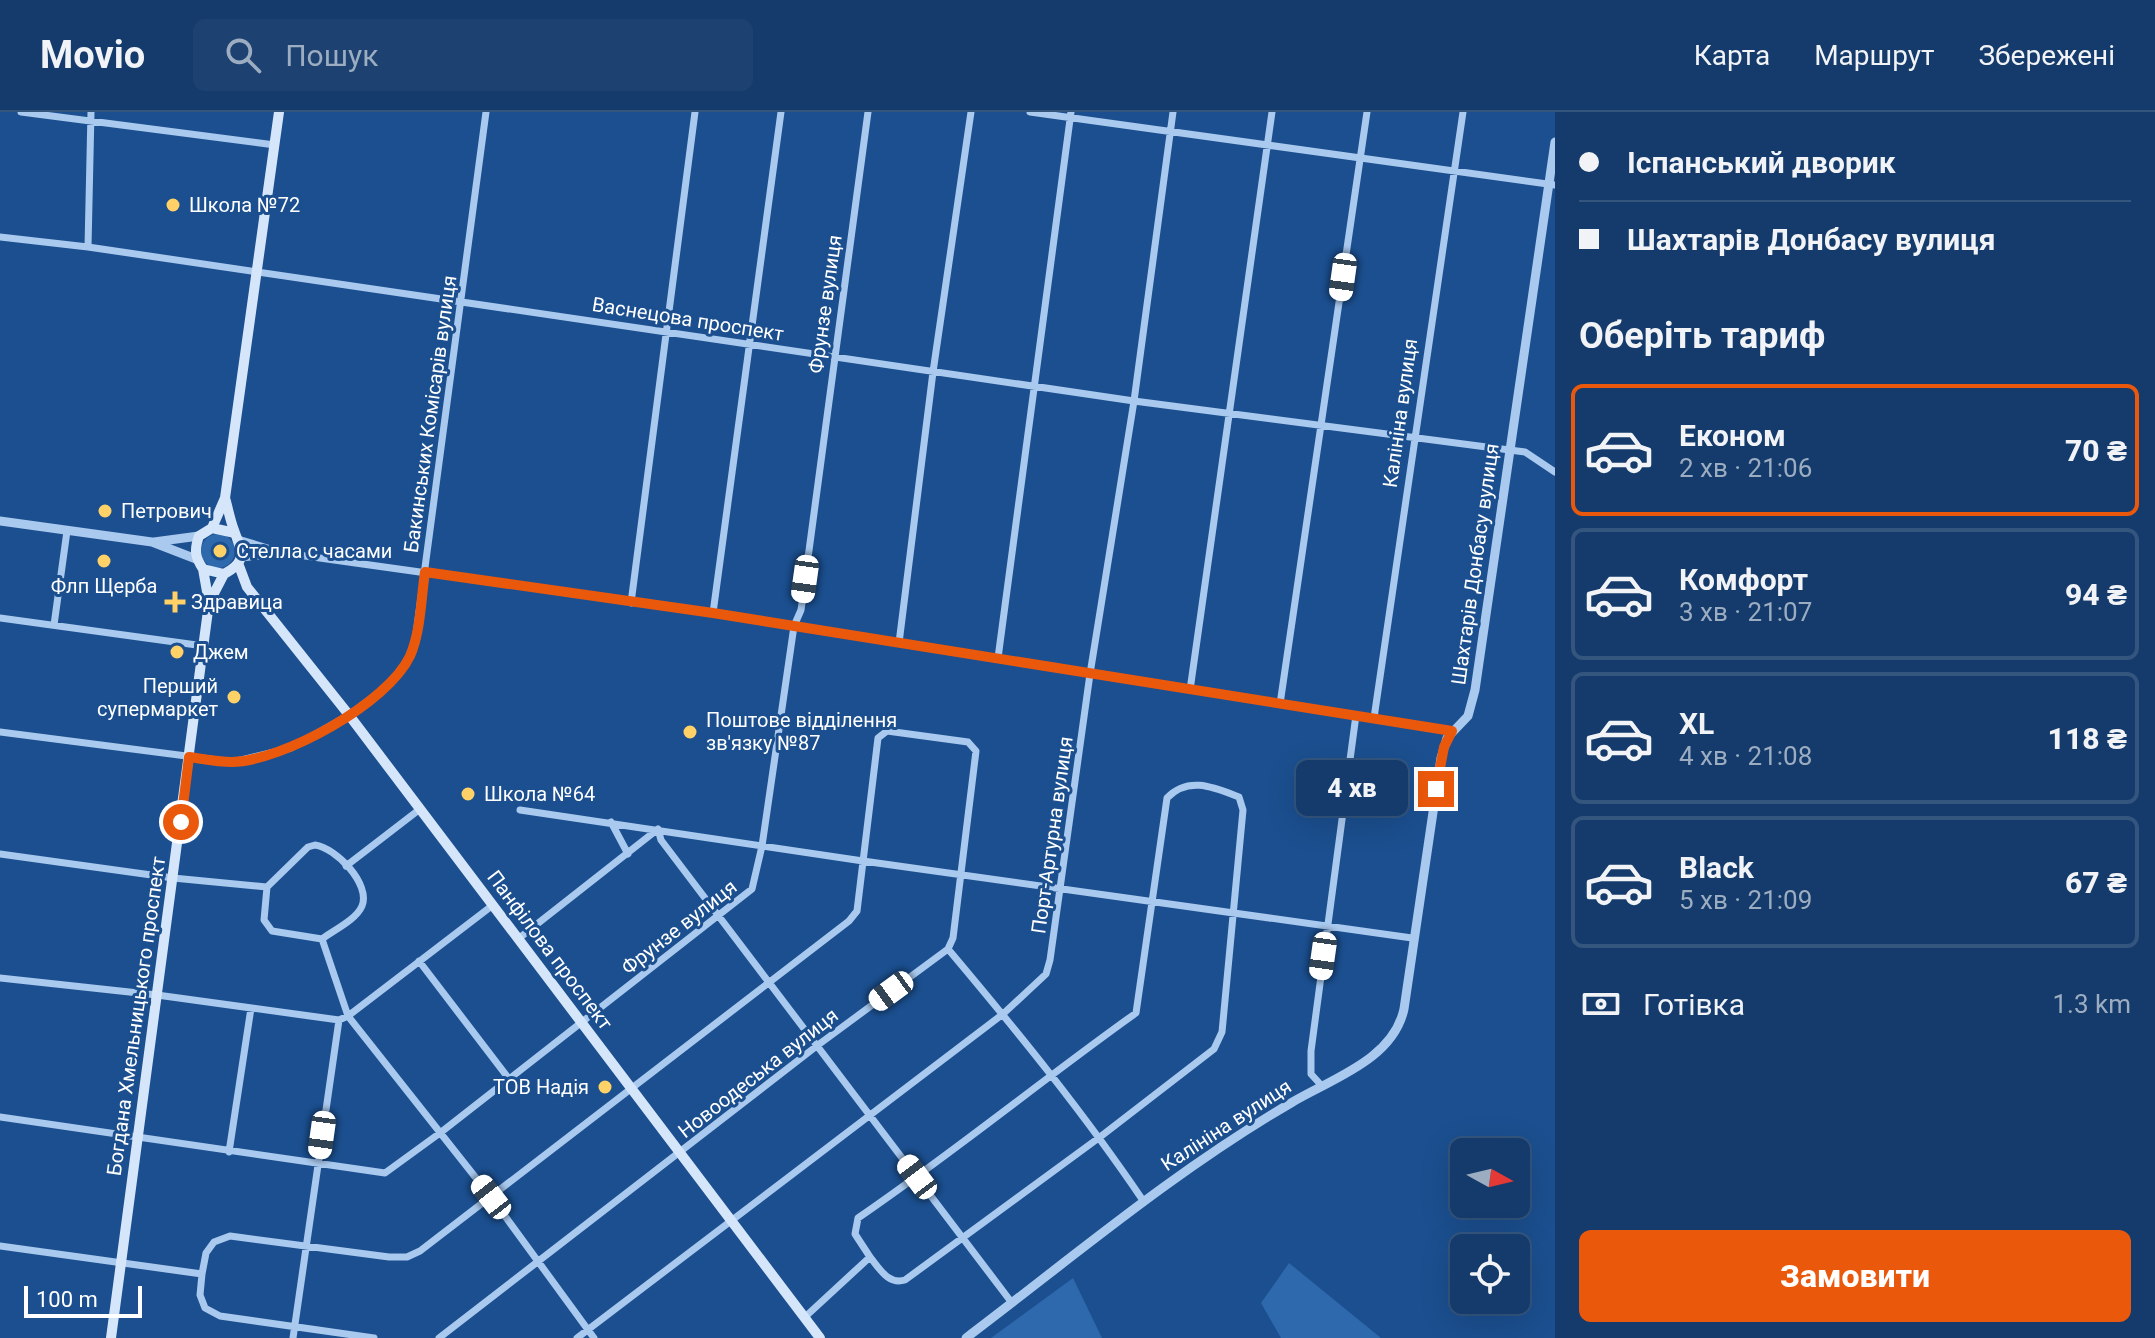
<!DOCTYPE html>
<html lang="uk">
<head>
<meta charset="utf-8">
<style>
	:root { --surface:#143b6b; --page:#1d4271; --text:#f1f3f6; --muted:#9dadc1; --line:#33557e; --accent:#ea580c }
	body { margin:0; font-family:Roboto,sans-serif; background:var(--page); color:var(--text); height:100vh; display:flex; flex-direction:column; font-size:30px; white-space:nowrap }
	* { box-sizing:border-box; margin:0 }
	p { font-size:26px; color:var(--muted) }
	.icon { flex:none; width:44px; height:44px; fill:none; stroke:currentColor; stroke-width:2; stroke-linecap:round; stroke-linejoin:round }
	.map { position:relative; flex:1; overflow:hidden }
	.drawer { display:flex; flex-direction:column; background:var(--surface); width:600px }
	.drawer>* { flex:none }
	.hud { display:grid; align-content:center; height:176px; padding:0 24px; background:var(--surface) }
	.needle { width:52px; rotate:98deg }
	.tools { position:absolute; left:1450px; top:1026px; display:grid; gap:16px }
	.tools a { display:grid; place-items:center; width:80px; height:80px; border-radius:12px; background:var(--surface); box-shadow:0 8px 32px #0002,0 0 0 2px var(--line); font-size:40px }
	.scale { position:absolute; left:24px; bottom:20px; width:118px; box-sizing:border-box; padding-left:8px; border:4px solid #fff; border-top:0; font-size:22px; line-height:28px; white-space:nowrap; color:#fff; -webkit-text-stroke:6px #1b4f8f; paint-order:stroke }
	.end { position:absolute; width:36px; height:36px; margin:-18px; border:10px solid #ea580c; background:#fff; box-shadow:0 0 0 4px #fff }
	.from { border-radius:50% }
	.bubble { position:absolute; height:56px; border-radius:12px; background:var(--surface); box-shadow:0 8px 32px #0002,0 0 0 2px var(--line); font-size:26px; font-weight:800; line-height:56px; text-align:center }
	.car { position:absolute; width:24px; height:48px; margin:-24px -12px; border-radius:10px; box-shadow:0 0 6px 2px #0007; background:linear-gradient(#fff 24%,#345 0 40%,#fff 0 76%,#345 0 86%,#fff 0) }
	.hud b { display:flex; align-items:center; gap:28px; height:76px; font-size:30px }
	.hud b+b { border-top:2px solid var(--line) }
	.hud i { width:20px; height:20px; background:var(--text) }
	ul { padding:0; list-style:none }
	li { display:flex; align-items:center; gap:24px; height:132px; margin:0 16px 12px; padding:0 8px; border:4px solid var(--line); border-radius:12px }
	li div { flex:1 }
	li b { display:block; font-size:30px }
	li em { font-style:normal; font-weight:800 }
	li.active { border-color:var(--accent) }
	li>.icon { width:72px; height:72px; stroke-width:1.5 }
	h2 { padding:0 24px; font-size:36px; line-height:96px }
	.pay { display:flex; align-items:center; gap:20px; height:88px; padding:0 24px; font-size:30px }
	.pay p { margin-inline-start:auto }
	.action { display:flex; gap:16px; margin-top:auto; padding:16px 24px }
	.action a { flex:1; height:92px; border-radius:12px; background:var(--accent); color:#fff; font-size:32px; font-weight:800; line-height:92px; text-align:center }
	header { display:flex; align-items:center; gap:48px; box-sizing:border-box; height:112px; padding:0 40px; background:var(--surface); border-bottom:2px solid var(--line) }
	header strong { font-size:38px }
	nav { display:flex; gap:44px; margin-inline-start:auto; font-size:28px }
	.search { width:560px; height:72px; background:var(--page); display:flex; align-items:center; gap:20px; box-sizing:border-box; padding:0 28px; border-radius:12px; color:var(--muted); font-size:30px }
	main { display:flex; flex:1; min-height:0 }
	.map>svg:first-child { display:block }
	.green { fill:#2e69ad }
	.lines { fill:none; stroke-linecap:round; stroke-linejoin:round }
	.minor { stroke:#a9c9ee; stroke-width:7 }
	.tertiary { stroke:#a9c9ee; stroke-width:9 }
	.secondary { stroke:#d6e6fa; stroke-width:10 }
	.route { stroke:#ea580c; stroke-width:10 }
	.poi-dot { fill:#ffd166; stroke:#1b4f8f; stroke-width:3 }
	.labels { text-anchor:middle; stroke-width:6; stroke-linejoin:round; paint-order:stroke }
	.poi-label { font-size:20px; fill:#fff; stroke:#1b4f8f; text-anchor:start }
	.street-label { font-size:20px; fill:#fff; stroke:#1b4f8f }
</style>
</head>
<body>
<header>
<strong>Movio</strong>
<div class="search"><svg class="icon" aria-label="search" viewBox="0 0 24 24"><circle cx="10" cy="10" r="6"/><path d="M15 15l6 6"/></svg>Пошук</div>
<nav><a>Карта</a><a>Маршрут</a><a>Збережені</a></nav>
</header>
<main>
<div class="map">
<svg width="1555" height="1226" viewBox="0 0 1555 1226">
	<rect width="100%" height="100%" fill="#1b4f8f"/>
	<path class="green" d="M201 439a17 17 0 1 1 34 0a17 17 0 1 1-34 0Z
		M 1289,1151 L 1381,1226 L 1281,1226 L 1261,1191 Z
		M 1073,1166 L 1102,1226 L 991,1226 Z"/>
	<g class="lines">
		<path class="minor" d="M 21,0 L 275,33
			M 1030,0 L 1555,73
			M 0,125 L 88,135 L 1134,289 L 1525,340 L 1555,360
			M 88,135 L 91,0
			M 238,427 L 284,441 L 713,501 L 1452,619
			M 241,446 L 278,442
			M 631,491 L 695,0
			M 713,501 L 781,0
			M 0,506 L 204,534
			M 54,513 L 67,419
			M 899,531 L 933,260 L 971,0
			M 998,546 L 1071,0
			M 1190,578 L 1272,0
			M 1280,592 L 1367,0
			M 1374,606 L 1463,0
			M 0,620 L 233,650 L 291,636 L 349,603 L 389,573 L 409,546 L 415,530 L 486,0
			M 520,698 L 863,749 L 1412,826
			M 611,710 L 628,742
			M 315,733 C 336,736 371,772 362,794 C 356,808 334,818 322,827 L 272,819 L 264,808 L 267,775 L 308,735 Z
			M 0,742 L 173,766 L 267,775
			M 346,754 L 420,697
			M 322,827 L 348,904 L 491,1085 L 594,1226
			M 518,827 L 658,717 L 661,728 L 1012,1191
			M 948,837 C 1017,919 1084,1001 1144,1090
			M 419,849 L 509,967
			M 0,866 L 157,883 L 339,908 L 348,904 L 493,793
			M 1321,973 L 1311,962 L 1311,939 L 1356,603
			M 0,1005 L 385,1061 L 440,1021 L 752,777 L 762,734 L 794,514 L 801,498 L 868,0
			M 229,1040 L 251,896
			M 0,1134 L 202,1162
			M 805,1205 L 870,1145 C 880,1157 888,1173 905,1168 L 1100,1025 L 1214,937 L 1222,920 L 1243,698 L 1239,685 C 1213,675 1188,664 1167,686 L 1136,901 C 1042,968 953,1041 858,1106 L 855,1122 L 870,1145
			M 293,1226 L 339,908
			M 374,1226 L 220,1204 L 205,1196 L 200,1183 L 202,1162 L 206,1141 L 214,1130 L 230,1124 L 389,1145 L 407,1145 L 420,1139 L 849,809 L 857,799 L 878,626 L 887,619 L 968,630 L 976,639 L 953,826 L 948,837 L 818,933 L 439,1226
			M 577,1226 L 1003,902 L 1046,862 L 1050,848 L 1090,562 L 1134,289 L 1173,0"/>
		<path class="tertiary" d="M 0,409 L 152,430 L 196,447
			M 154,430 L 199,424
			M 966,1226 C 1073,1145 1176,1058 1291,991 C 1331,967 1393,948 1404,897 L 1441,646 L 1447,626 L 1468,604 L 1475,578 L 1555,30"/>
		<path class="secondary" d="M 225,386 C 228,396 230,408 234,418 C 241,439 249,449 224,462 L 203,457 C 195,445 194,438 199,424 L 212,416 L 235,421
			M 212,416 L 225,386 L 279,0
			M 238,451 L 247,475 L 349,603 L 820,1226
			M 209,491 L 224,462
			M 111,1226 L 209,491 L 203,457"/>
	</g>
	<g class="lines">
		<path class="route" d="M 181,710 L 189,645 C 203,647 218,650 232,650 C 283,649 388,591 410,544 C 421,519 421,486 425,460 L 713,501 L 1452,619 L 1444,635 L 1436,677"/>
	</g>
	<g class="poi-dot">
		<circle cx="173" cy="93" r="8"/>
		<circle cx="105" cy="399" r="8"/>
		<circle cx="220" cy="439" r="8"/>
		<circle cx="104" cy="449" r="8"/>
		<path d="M171 478h8v8h8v8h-8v8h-8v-8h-8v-8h8z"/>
		<circle cx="177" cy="540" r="8"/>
		<circle cx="234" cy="585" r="8"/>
		<circle cx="690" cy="620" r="8"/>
		<circle cx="468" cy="682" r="8"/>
		<circle cx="605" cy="975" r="8"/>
	</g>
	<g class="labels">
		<g class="poi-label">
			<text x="189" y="100">Школа №72</text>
			<text x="121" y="406">Петрович</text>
			<text x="236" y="446">Стелла с часами</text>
			<text x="104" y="481" text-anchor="middle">Флп Щерба</text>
			<text x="191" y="497">Здравица</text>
			<text x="193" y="547">Джем</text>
			<text x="218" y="581" text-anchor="end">Перший<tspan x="218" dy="23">супермаркет</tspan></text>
			<text x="706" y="615">Поштове відділення<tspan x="706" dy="23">зв'язку №87</tspan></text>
			<text x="484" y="689">Школа №64</text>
			<text x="589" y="982" text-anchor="end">ТОВ Надія</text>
		</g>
		<g class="street-label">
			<text transform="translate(825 192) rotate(-82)" y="7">Фрунзе вулиця</text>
			<text transform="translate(688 207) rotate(9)" y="7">Васнецова проспект</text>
			<text transform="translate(1400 301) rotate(-82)" y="7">Калініна вулиця</text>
			<text transform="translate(430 302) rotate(-82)" y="7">Бакинських Комісарів вулиця</text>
			<text transform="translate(1475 452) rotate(-82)" y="7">Шахтарів Донбасу вулиця</text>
			<text transform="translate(1052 723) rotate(-82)" y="7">Порт-Артурна вулиця</text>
			<text transform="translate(679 815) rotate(-38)" y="7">Фрунзе вулиця</text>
			<text transform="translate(550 838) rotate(53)" y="7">Панфілова проспект</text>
			<text transform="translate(136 904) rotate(-82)" y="7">Богдана Хмельницького проспект</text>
			<text transform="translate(758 961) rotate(-38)" y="7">Новоодеська вулиця</text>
			<text transform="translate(1226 1013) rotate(-33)" y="7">Калініна вулиця</text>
		</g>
	</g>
</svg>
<div class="tools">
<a><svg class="needle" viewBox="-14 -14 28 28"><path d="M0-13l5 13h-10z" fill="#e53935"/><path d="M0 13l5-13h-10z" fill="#9dadc1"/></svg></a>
<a><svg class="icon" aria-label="locate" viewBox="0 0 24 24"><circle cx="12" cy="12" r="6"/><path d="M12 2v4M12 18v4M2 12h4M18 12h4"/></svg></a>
</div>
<div class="scale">100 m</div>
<i class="end from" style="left:181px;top:710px"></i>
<i class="end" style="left:1436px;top:677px"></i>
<div class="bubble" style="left:1296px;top:648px;width:112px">4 хв</div>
<i class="car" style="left:1343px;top:165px;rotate:188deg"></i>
<i class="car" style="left:805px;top:467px;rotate:188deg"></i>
<i class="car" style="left:1323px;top:844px;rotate:188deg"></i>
<i class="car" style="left:891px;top:879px;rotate:234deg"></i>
<i class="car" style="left:322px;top:1023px;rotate:188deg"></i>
<i class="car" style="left:917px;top:1065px;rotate:323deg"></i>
<i class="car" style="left:491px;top:1085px;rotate:322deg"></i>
</div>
<section class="drawer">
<div class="hud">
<b><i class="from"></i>Іспанський дворик</b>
<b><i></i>Шахтарів Донбасу вулиця</b>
</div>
<h2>Оберіть тариф</h2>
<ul>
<li class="active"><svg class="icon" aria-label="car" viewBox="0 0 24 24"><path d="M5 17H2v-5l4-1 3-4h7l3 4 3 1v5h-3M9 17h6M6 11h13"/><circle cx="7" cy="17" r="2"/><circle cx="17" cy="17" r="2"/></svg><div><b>Економ</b><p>2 хв · 21:06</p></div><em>70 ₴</em></li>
<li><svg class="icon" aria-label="car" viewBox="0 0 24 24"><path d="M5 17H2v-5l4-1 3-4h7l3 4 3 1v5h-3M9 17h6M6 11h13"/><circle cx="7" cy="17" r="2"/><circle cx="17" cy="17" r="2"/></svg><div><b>Комфорт</b><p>3 хв · 21:07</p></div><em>94 ₴</em></li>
<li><svg class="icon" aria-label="car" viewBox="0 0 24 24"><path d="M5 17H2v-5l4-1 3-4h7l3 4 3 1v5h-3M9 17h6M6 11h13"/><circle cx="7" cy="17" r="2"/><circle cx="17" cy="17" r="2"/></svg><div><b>XL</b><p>4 хв · 21:08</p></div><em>118 ₴</em></li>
<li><svg class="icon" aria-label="car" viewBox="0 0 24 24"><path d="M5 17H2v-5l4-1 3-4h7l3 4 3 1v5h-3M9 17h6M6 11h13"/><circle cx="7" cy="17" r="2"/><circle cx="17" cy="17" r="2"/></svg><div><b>Black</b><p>5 хв · 21:09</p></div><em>67 ₴</em></li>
</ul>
<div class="pay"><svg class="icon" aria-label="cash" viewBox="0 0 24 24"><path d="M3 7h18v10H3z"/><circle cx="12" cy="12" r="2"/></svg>Готівка<p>1.3 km</p></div>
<div class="action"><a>Замовити</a></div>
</section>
</main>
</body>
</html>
